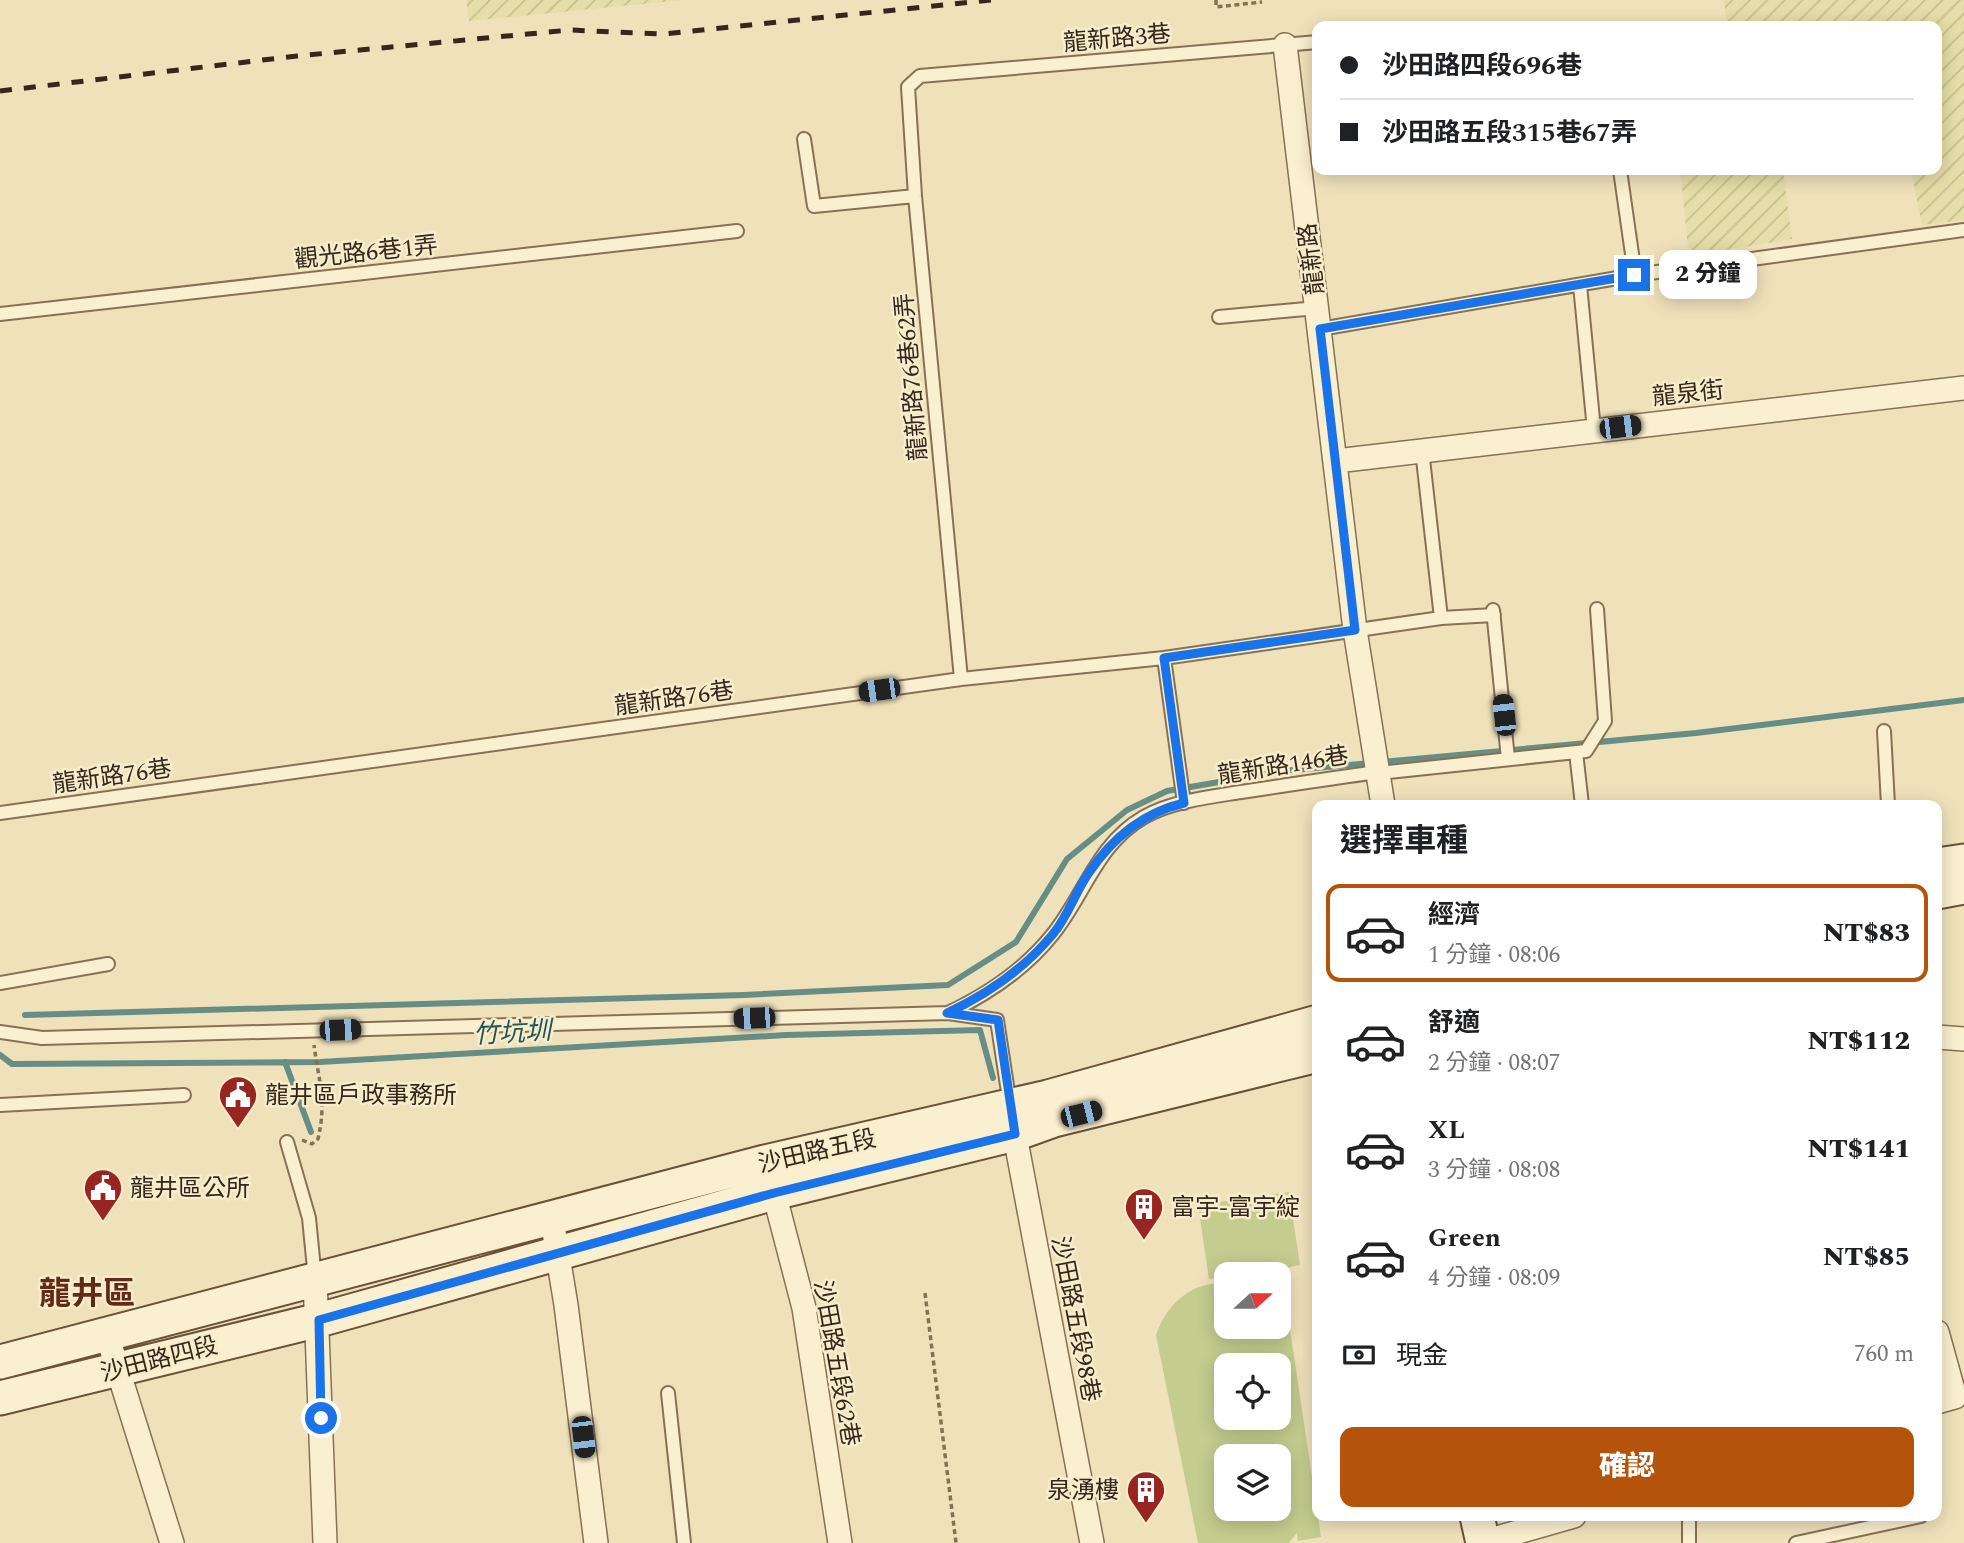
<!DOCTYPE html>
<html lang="zh-TW">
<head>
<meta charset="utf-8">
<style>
	:root { --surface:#fff; --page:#f2f2f2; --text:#202124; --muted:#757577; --line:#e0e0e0; --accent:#b45309 }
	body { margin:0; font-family:Spectral,"Noto Sans TC",serif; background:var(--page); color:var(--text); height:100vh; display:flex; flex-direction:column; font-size:26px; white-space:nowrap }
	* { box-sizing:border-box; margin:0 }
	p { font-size:23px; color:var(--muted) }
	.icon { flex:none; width:38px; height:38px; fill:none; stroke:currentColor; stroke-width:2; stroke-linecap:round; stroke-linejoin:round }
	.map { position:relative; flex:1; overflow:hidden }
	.details { position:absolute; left:1312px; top:800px; width:630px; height:721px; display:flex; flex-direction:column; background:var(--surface); border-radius:14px; box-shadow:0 4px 18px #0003 }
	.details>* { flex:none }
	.banner { position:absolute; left:1312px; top:21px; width:630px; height:154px; border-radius:14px; box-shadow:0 4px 18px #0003; display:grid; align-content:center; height:154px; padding:0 28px; background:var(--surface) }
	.needle { width:46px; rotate:69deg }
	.buttons { position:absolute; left:1214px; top:1262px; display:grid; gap:14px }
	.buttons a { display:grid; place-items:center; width:77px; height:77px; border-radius:14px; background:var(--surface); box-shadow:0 4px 18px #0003; font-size:35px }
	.end { position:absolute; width:32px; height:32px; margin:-16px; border:9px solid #1a73e8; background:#fff; box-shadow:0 0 0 4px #fff }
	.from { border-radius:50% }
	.bubble { position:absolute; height:49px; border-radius:14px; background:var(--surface); box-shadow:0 4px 18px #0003; font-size:23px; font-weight:800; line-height:49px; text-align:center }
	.car { position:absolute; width:21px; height:42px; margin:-21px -10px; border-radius:9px; box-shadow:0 0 5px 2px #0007; background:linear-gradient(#222 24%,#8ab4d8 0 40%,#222 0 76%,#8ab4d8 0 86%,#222 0) }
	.banner b { display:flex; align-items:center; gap:24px; height:66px; font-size:26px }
	.banner b+b { border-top:2px solid var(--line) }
	.banner i { width:18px; height:18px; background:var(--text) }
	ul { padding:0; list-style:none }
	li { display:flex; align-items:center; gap:21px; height:98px; margin:0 14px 10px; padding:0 14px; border:4px solid transparent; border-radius:14px }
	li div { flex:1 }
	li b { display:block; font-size:26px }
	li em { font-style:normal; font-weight:800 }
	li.current { border-color:var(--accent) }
	li>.icon { width:63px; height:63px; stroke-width:1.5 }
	h2 { padding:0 28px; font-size:32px; line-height:84px }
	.pay { display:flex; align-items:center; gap:18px; height:77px; padding:0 28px; font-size:26px }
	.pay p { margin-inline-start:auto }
	.button { display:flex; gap:14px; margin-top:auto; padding:14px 28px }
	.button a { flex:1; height:80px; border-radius:14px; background:var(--accent); color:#fff; font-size:28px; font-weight:800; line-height:80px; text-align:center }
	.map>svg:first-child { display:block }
	.farmland { fill:url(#farmland-furrows) }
	.green { fill:#c4cd8f; fill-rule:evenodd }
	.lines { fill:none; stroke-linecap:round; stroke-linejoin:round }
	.stream { stroke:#678e85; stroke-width:6 }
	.lane-casing { stroke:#877154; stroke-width:16 }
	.street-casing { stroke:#877154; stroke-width:26 }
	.secondary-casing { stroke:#695238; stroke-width:37 }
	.path { stroke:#877154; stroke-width:3.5; stroke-dasharray:5 3.5; stroke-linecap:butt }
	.lane { stroke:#faefce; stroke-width:12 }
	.street { stroke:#faefce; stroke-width:23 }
	.secondary { stroke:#faefce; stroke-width:33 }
	.rail { stroke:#35281a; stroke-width:5; stroke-dasharray:12 12; stroke-linecap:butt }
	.route { stroke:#1a73e8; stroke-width:9 }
	.labels { text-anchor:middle; stroke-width:5; stroke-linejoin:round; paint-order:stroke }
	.street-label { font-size:24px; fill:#35281a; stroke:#f7eccb }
	.poi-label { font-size:24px; fill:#35281a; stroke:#f7eccb; text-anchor:start }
	.water-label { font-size:26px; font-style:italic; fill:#285655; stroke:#f7eccb }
	.district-label { font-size:32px; font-weight:bold; fill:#642a18; stroke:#f7eccb }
</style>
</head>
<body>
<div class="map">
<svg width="1964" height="1543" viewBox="0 0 1964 1543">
	<defs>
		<pattern id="farmland-furrows" width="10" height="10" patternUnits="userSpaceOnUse" patternTransform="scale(1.75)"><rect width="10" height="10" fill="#e5dea8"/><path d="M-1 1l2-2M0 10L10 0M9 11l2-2" fill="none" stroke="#c5be90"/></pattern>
	</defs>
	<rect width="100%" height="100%" fill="#efe2bb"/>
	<path class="farmland" d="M 466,0 L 683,0 L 469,21 Z
		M 1724,0 L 1964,0 L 1964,220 L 1922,225 L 1911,170 L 1937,170 L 1937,26 L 1727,26 Z
		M 1680,170 L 1783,170 L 1792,239 L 1689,256 Z"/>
	<path class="green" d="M 1289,1192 L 1300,1265 L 1281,1269 L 1321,1537 L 1298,1541 L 1297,1533 L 1289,1543 L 1198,1543 L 1156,1335 C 1167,1304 1192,1280 1227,1284 L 1227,1326 L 1279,1326 L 1279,1274 L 1261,1274 L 1261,1271 L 1209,1279 L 1198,1205 ZM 1227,1365 L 1279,1365 L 1279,1418 L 1227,1418 ZM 1279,1456 L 1279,1508 L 1227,1508 L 1227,1456 Z"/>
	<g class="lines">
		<path class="stream" d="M 1382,762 L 1696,733 L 1964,700
			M 25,1015 L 744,995 L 948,985 L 1016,942 L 1067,859 L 1127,810 L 1167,791 L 1283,771 L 1371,763
			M 0,1055 L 12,1064 L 320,1062 L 786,1035 L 980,1030 L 993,1078
			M 285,1062 L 311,1132"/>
		<g class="lane-casing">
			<path id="lane" d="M 804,139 L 814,206 L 915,196
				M 1620,170 L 1635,275
				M 1580,285 L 1594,430
				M 0,314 L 737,231
				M 1219,317 L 1317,308
				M 1320,329 L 1635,275 L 1964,230
				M 1422,450 L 1441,618
				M 1493,610 L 1508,759
				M 1164,658 L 1184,803
				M 961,679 L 915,196 L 908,87 L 920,76 L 1318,42
				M 1884,731 L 1888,805
				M 1576,752 L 1582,805
				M 1379,773 L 1586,751 L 1605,721 L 1597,609
				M 0,813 L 961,679 L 1164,658 L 1441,618 L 1494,615
				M 0,983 L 108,964
				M 948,1013 C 988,994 1026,968 1053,934 C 1085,894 1097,844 1144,817 C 1172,801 1210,797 1241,792 C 1287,785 1333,778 1378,772
				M 0,1032 L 42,1038 L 948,1013 L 997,1020 L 1010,1105
				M 0,1105 L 184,1095
				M 287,1142 L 309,1218 L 315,1279
				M 668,1393 L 684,1543
				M 1689,1516 L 1689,1543
				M 1796,1543 L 1921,1516"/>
		</g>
		<g class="street-casing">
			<path id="street" d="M 1285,45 L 1355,630 L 1383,805
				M 1336,461 L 1964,388
				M 1937,1037 L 1964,1039
				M 1012,1120 L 1092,1543
				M 774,1193 L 804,1308 L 840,1543
				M 552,1220 L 566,1305 L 596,1543
				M 315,1279 L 325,1543
				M 1937,1332 L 1955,1397 L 1937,1402
				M 107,1335 L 172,1543
				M 1483,1542 L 1574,1516"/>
		</g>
		<g class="secondary-casing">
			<path id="secondary" d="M 1937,865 L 1964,861
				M 1937,892 L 1964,887
				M 0,1362 L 765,1162 L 1048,1097 L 1318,1022
				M 0,1398 L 319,1320 L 774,1193 L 1015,1134 L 1054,1120 L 1318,1055
				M 1477,1516 L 1483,1543"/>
		</g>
		<path class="path" d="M 1216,0 L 1216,7 L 1262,2
			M 302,1140 L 312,1144 L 318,1139 C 327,1099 319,1084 314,1045
			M 925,1293 L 956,1543"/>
		<use href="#lane" class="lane"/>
		<use href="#street" class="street"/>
		<use href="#secondary" class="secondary"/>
		<path class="rail" d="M 0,91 L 297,56 L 570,30 L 663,34 L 991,0"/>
	</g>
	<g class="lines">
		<path class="route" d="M 321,1418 L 319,1320 L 774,1193 L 1015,1134 L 998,1020 L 947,1013 C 988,994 1025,968 1053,934 C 1068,916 1075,893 1088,874 C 1112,838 1142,813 1184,803 L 1164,658 L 1355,630 L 1320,329 L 1634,275"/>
	</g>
	<defs>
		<g id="civic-pin" transform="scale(2.0125)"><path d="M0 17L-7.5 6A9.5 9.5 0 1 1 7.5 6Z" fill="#992522" stroke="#f7eccb"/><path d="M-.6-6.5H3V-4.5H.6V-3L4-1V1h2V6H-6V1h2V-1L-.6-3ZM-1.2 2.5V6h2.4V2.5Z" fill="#fff"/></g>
		<g id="building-pin" transform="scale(2.0125)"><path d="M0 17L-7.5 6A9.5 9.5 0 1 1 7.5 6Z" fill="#992522" stroke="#f7eccb"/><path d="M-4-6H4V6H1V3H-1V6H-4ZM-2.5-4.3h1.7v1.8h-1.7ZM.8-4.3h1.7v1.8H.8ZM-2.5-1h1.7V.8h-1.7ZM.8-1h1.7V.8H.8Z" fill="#fff"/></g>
	</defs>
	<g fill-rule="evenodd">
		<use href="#civic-pin" x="238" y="1095"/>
		<use href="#civic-pin" x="103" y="1188"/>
		<use href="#building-pin" x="1144" y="1207"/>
		<use href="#building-pin" x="1146" y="1490"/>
	</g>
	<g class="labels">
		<g class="street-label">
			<text transform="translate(1117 38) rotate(-5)" y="8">龍新路3巷</text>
			<text transform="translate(366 252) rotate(-6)" y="8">觀光路6巷1弄</text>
			<text transform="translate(1311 259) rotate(-97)" y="8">龍新路</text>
			<text transform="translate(911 377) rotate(-95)" y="8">龍新路76巷62弄</text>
			<text transform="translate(1688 393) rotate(-6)" y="8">龍泉街</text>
			<text transform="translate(674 698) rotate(-8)" y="8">龍新路76巷</text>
			<text transform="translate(1283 765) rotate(-9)" y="8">龍新路146巷</text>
			<text transform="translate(112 776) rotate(-8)" y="8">龍新路76巷</text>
			<text transform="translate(817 1151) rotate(-13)" y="8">沙田路五段</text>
			<text transform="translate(1076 1319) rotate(79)" y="8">沙田路五段98巷</text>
			<text transform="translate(159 1359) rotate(-14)" y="8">沙田路四段</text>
			<text transform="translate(837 1363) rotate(80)" y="8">沙田路五段62巷</text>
		</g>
		<g class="poi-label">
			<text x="265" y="1103">龍井區戶政事務所</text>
			<text x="130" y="1196">龍井區公所</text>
			<text x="1171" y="1215">富宇-富宇綻</text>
			<text x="1119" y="1498" text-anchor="end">泉湧樓</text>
		</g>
		<g class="water-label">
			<text transform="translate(512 1032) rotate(-3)" y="9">竹坑圳</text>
		</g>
		<g class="district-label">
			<text x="87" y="1304">龍井區</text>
		</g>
	</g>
</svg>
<div class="buttons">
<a><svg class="needle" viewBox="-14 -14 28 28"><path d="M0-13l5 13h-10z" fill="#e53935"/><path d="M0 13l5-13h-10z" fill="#757577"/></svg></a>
<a><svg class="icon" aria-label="locate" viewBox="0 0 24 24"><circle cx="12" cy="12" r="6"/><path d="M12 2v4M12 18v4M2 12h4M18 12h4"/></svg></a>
<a><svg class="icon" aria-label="layers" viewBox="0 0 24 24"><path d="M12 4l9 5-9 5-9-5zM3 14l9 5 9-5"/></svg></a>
</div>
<i class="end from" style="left:321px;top:1418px"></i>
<i class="end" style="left:1634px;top:275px"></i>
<div class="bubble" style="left:1659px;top:250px;width:98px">2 分鐘</div>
<i class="car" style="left:1620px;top:427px;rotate:83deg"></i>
<i class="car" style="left:879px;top:690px;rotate:262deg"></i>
<i class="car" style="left:1504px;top:715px;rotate:354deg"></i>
<i class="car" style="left:754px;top:1018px;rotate:268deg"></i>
<i class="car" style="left:340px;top:1030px;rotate:88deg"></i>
<i class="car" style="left:1081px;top:1114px;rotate:76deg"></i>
<i class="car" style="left:583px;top:1437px;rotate:173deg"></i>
<div class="banner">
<b><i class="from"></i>沙田路四段696巷</b>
<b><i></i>沙田路五段315巷67弄</b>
</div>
<section class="details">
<h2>選擇車種</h2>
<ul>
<li class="current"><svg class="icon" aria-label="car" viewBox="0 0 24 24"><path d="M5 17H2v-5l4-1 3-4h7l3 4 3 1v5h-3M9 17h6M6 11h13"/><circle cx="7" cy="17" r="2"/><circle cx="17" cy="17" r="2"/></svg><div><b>經濟</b><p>1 分鐘 · 08:06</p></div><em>NT$83</em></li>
<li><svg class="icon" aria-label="car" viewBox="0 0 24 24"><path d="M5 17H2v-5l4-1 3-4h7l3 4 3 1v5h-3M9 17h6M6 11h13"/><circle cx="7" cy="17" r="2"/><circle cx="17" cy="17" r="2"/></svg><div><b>舒適</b><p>2 分鐘 · 08:07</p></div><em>NT$112</em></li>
<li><svg class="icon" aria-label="car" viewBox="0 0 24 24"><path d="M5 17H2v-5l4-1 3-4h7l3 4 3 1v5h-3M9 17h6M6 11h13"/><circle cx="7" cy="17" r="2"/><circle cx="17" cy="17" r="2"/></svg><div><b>XL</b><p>3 分鐘 · 08:08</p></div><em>NT$141</em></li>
<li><svg class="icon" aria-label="car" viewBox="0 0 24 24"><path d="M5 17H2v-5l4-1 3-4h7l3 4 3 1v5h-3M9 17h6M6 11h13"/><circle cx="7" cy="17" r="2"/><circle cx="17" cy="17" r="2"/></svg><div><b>Green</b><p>4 分鐘 · 08:09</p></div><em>NT$85</em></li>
</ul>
<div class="pay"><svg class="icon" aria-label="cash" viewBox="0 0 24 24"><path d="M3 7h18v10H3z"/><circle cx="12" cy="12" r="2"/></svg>現金<p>760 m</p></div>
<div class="button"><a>確認</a></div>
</section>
</div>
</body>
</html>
